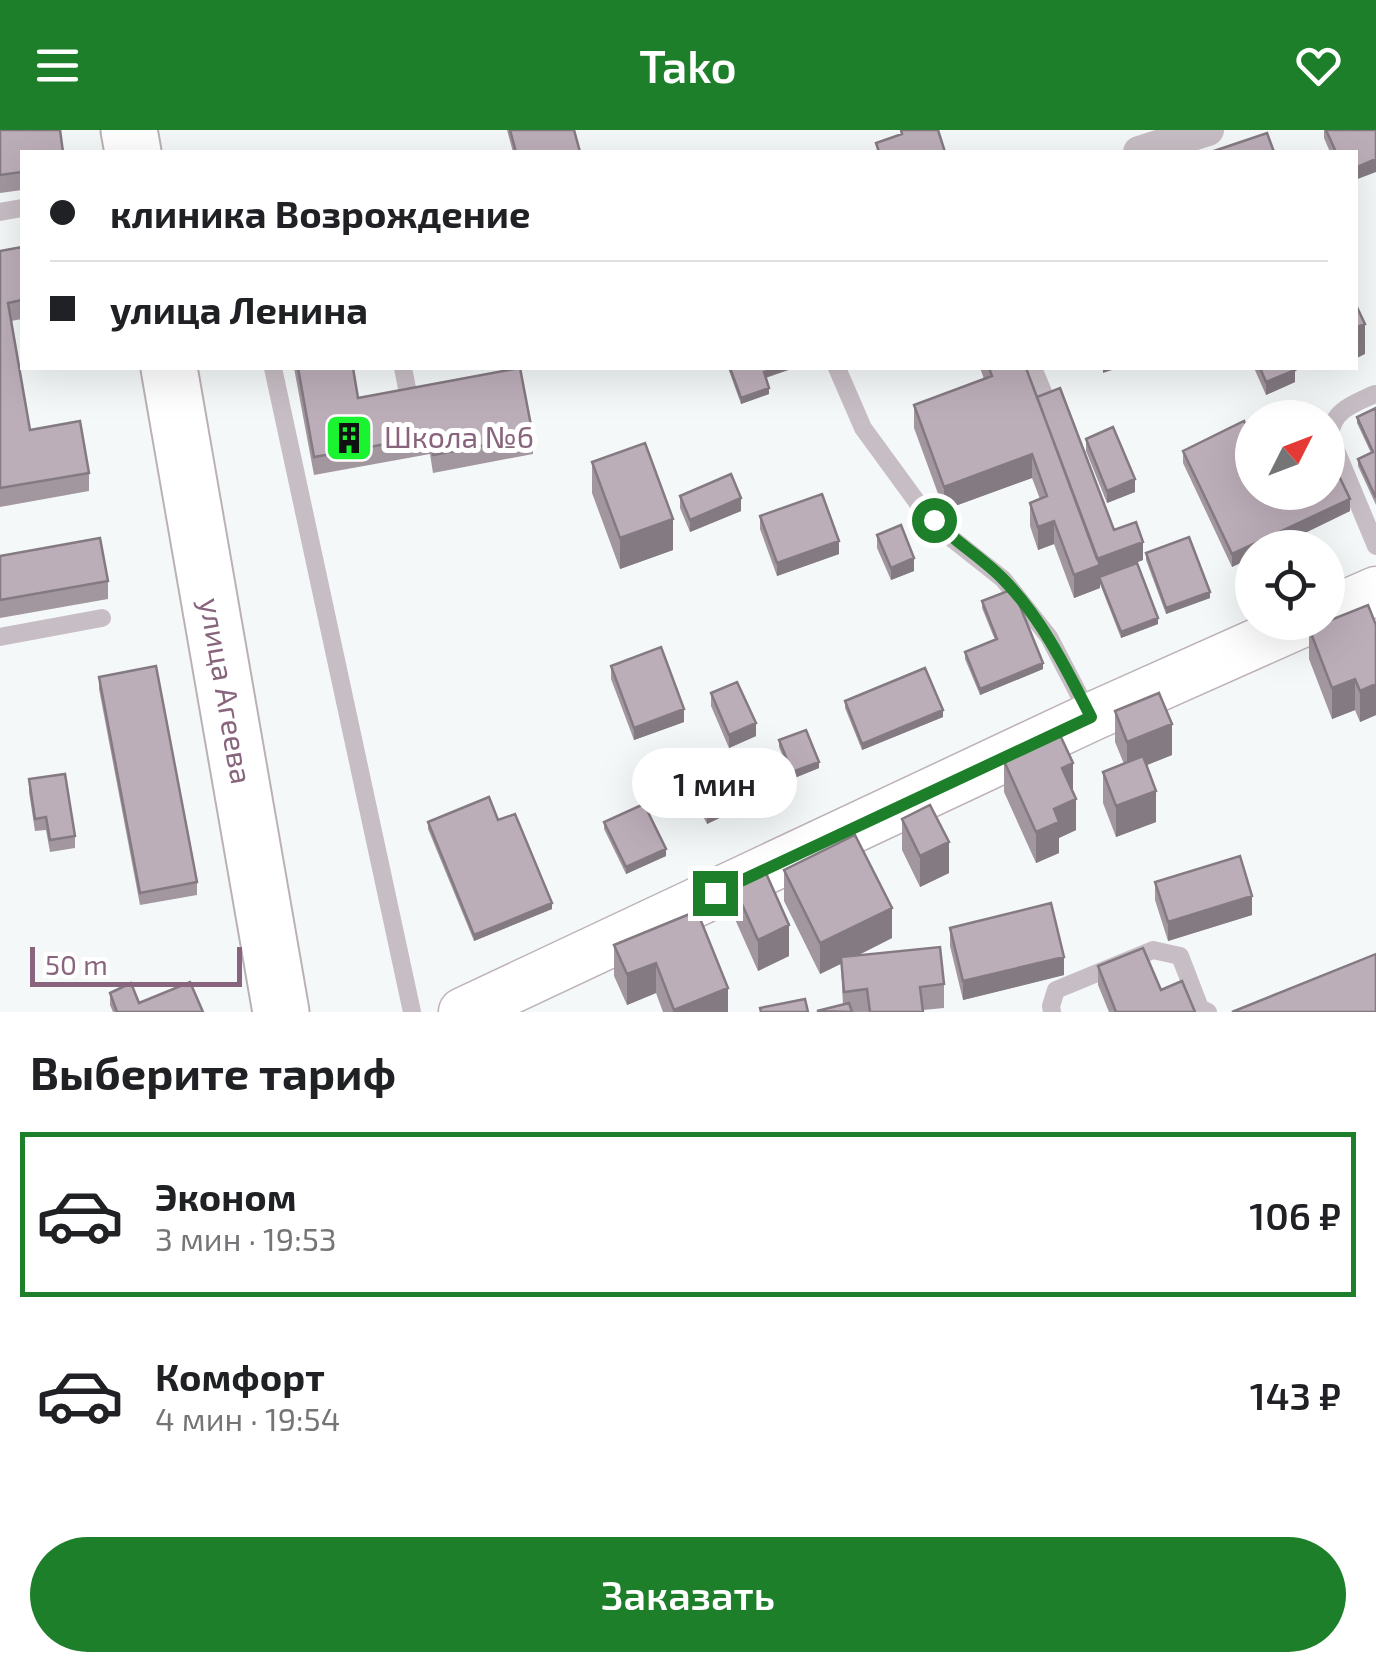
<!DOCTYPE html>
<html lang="ru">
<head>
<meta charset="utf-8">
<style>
	:root { --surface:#fff; --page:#f2f2f2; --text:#202124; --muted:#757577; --line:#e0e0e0; --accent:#1d7f29 }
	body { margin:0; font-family:"Exo 2",sans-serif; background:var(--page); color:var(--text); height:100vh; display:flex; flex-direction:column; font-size:38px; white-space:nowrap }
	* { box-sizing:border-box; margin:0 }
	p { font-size:32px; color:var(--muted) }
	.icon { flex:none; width:55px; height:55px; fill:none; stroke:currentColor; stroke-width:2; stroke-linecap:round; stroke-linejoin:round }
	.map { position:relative; height:882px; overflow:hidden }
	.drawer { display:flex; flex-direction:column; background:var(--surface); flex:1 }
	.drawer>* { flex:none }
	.hud { position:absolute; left:20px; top:20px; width:1338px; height:220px; border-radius:0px; box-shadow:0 10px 40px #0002; display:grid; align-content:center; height:220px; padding:0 30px; background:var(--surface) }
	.needle { width:65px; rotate:48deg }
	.buttons { position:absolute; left:1235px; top:270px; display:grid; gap:20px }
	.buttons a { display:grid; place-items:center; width:110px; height:110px; border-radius:50%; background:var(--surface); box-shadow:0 10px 40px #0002; font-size:50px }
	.scale { position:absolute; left:30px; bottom:25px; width:212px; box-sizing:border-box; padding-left:10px; border:5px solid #88647d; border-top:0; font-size:28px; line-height:35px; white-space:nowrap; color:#88647d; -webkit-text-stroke:8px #fff; paint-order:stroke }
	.end { position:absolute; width:45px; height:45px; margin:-22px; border:12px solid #1d7f29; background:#fff; box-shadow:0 0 0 5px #fff }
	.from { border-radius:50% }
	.bubble { position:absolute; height:70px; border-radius:35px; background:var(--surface); box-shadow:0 10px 40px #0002; font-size:32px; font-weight:600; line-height:70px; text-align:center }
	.hud b { display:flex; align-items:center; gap:35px; height:95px; font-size:38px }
	.hud b+b { border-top:2px solid var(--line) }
	.hud i { width:25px; height:25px; background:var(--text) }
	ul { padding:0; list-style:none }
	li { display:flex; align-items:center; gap:30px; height:165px; margin:0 20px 15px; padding:0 10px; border:5px solid transparent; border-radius:0px }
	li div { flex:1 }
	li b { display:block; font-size:38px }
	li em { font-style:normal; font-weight:600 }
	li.on { border-color:var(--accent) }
	li>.icon { width:90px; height:90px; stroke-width:1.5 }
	h2 { padding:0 30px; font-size:45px; line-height:120px }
	.button { display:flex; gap:20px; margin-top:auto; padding:20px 30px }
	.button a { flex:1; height:115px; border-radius:60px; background:var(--accent); color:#fff; font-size:40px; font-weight:600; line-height:115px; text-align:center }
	header { display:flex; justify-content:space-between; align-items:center; height:130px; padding:0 30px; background:var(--accent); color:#fff; font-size:45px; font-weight:600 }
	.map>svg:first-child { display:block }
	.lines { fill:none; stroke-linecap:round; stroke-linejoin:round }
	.secondary-casing { stroke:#beb2ba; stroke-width:51 }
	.trunk-casing { stroke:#bab1b7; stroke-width:59 }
	.service { stroke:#c7bdc4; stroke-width:18 }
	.minor { stroke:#c7bdc4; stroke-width:32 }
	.secondary { stroke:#fff; stroke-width:48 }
	.trunk { stroke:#fff; stroke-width:55 }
	.wall { fill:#a2969f }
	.shaded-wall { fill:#847a82 }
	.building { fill:#bcaeb9; stroke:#847a82; stroke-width:2.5 }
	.route { stroke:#1d7f29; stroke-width:12 }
	.labels { text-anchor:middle; stroke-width:10; stroke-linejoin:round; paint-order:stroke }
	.poi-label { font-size:30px; fill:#88647d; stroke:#fff; text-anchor:start }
	.street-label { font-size:30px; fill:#88647d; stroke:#fff }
</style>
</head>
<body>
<header><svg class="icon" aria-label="menu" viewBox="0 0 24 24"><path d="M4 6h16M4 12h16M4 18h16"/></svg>Tako<svg class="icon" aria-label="heart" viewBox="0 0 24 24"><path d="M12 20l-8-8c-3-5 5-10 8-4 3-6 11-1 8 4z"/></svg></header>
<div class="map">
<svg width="1376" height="882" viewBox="0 0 1376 882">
	<rect width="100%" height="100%" fill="#f5f8f8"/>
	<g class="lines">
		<g class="secondary-casing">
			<path id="secondary" d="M 1328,482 L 1376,461
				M 463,882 L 1091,587 L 1304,492"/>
		</g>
		<g class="trunk-casing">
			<g id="trunk">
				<path d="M 129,0 L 133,22"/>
				<path id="s1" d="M 169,238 L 281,882"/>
			</g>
		</g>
		<path class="service" d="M 0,82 L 22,78
			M 273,238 L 412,882
			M 403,238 L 407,258
			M 837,238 L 863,298 L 917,372 L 950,407 L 1003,449 L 1049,507 L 1089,584
			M 1033,238 L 1043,262
			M 1375,264 C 1354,274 1332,280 1330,306 L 1376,416
			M 0,507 L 102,488
			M 1052,882 L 1051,876 L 1056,860 L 1153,820 L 1180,826 L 1200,878 L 1208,882"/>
		<path class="minor" d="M 1139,22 L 1208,0"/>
		<use href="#secondary" class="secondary"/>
		<use href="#trunk" class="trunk"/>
	</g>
	<path class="wall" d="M 0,0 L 22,22 L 22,60 L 0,63 Z
		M 507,0 L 574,0 L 580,22 L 513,22 Z
		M 1324,0 L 1376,0 L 1355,22 L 1330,22 L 1324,8 Z
		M 22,117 L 22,189 L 11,191 L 30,300 L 89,343 L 89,361 L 0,377 L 0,121 Z
		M 294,238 L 353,238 L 358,268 L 533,306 L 533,324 L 433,343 L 430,324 L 314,345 Z
		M 728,238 L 794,238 L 766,248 L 769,264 L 741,274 Z
		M 980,238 L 1026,238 L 1037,267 L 1114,400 L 1143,430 L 1100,447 L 1158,494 L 1121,508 L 1100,454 L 1100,458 L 1074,468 L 1054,414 L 1038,420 L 1030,396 L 1030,373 L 1040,369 L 1032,348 L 944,380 L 914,298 L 914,275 L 984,249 Z
		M 1254,238 L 1294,238 L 1295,252 L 1266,265 Z
		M 1376,278 L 1376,375 L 1358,336 L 1358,329 L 1371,323 L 1357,293 L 1357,287 Z
		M 1086,309 L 1135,362 L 1107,373 L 1086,321 Z
		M 1183,321 L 1252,362 L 1350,381 L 1274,418 L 1252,418 L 1232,437 L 1183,333 Z
		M 592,332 L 673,420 L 620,439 L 592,363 Z
		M 680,366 L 741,381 L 690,402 L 680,378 Z
		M 760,386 L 839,424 L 777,446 L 760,399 Z
		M 877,405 L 914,441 L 891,450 L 877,418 Z
		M 1146,423 L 1210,468 L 1166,484 L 1146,430 Z
		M 0,426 L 108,451 L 108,469 L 0,488 Z
		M 982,471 L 1043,539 L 980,565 L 965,529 L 965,522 L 995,510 L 982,478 Z
		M 1376,495 L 1376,585 L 1360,592 L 1355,580 L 1332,589 L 1309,529 L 1309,498 Z
		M 611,536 L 684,592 L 634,610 L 611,549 Z
		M 99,547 L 197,752 L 197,765 L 140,775 L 99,559 Z
		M 711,563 L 756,606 L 729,618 L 711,576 Z
		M 845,571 L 943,587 L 862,620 L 845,578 Z
		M 1115,581 L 1172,625 L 1147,635 L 1156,692 L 1116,707 L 1103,673 L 1103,642 L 1124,634 L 1115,612 Z
		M 779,610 L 819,638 L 792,649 L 779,617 Z
		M 1004,631 L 1073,663 L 1076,700 L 1059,708 L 1059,723 L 1036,733 L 1004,662 Z
		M 29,649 L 75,706 L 75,718 L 50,722 L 46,700 L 35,701 L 29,662 Z
		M 692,652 L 734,681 L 707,694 L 692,665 Z
		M 902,689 L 949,743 L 920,757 L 902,720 Z
		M 498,690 L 552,779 L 474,811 L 428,699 L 428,692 Z
		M 604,692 L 666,726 L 626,744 L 604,699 Z
		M 784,740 L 892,808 L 857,826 L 944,854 L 944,878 L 923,880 L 923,882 L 817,882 L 843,875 L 841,834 L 820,844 L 784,771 Z
		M 1155,752 L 1252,785 L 1168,811 L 1155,770 Z
		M 734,756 L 789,826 L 758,841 L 734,787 Z
		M 697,781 L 728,882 L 663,882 L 656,863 L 627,875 L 614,846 L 614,815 Z
		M 950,798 L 1064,845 L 963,870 L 950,816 Z
		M 1098,836 L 1161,860 L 1195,882 L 1109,882 L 1098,855 Z
		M 110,863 L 139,873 L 203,882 L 113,882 L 110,875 Z"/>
	<path class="shaded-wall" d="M 1376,29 L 1376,42 L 1355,50 L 1355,38 Z
		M 1365,194 L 1365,224 L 1355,229 L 1355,198 Z
		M 776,238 L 794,238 L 764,248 L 764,242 Z
		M 1103,238 L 1118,238 L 1103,243 Z
		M 1295,240 L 1295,252 L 1266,265 L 1266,252 Z
		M 769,258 L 769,264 L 741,274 L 741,268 Z
		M 1032,324 L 1032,348 L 944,380 L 944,357 Z
		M 1135,349 L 1135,362 L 1107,373 L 1107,361 Z
		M 741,368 L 741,381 L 690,402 L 690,390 Z
		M 1350,369 L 1350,381 L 1274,418 L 1252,418 L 1252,428 L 1232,437 L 1232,424 Z
		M 673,389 L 673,420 L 620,439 L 620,408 Z
		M 1054,391 L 1054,414 L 1038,420 L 1038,397 Z
		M 839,411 L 839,424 L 777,446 L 777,433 Z
		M 1143,412 L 1143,430 L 1100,446 L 1100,458 L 1074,468 L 1074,445 L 1096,429 Z
		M 914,428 L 914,441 L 891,450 L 891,438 Z
		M 1210,462 L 1210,468 L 1166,484 L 1166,478 Z
		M 1158,488 L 1158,494 L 1121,508 L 1121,502 Z
		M 1043,533 L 1043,539 L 980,565 L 980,559 Z
		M 1355,549 L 1355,580 L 1332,589 L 1332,558 Z
		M 1376,554 L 1376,585 L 1360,592 L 1360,561 Z
		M 684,579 L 684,592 L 634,610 L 634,598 Z
		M 943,580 L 943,587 L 862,620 L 862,614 Z
		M 756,593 L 756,606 L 729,618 L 729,605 Z
		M 1172,594 L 1172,625 L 1127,643 L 1127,612 Z
		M 819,632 L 819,638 L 792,649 L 792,642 Z
		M 1073,633 L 1073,664 L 1062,638 Z
		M 1156,661 L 1156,692 L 1116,707 L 1116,676 Z
		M 734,668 L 734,681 L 707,694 L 707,682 Z
		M 1076,669 L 1076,700 L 1059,708 L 1059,723 L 1036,733 L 1036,702 L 1054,679 Z
		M 949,712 L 949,743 L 920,757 L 920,726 Z
		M 666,719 L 666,726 L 626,744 L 626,737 Z
		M 1252,766 L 1252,785 L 1168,811 L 1168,792 Z
		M 552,773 L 552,779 L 474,811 L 474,805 Z
		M 892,778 L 892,808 L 820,844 L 820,813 Z
		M 789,795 L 789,826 L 758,841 L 758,810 Z
		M 1064,827 L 1064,845 L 963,870 L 963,851 Z
		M 656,833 L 656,863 L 627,875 L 627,844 Z
		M 728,858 L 728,882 L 674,882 L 674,880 Z"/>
	<path class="building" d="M 0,0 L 60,0 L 63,22 L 22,22 L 22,42 L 0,45 Z
		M 510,0 L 574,0 L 580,22 L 516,22 Z
		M 901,0 L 938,0 L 945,22 L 879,22 L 876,13 L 902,4 Z
		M 1326,0 L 1376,0 L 1376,29 L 1355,38 L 1355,22 L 1336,22 Z
		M 1267,3 L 1274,22 L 1211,22 Z
		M 22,117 L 22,170 L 8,173 L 30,300 L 80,291 L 89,343 L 0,358 L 0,121 Z
		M 1355,173 L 1365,194 L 1355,198 Z
		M 298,238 L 353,238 L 358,268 L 520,238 L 533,306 L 433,325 L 430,306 L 314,327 Z
		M 730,238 L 776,238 L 764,242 L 769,258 L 741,268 Z
		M 989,238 L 1026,238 L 1100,435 L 1074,445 L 1054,391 L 1038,397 L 1030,373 L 1047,366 L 1032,324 L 944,357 L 914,275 L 992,246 Z
		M 1260,238 L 1294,238 L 1295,240 L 1266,252 Z
		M 1060,258 L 1114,400 L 1136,392 L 1143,412 L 1097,429 L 1037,267 Z
		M 1376,278 L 1376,368 L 1358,329 L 1373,322 L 1357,287 Z
		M 1244,291 L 1252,309 L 1252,362 L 1328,362 L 1328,323 L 1350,369 L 1232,424 L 1183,321 Z
		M 1113,297 L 1135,349 L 1107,361 L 1086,309 Z
		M 645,313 L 673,389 L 620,408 L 592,332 Z
		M 731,344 L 741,368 L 690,390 L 680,366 Z
		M 822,364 L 839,411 L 777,433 L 760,386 Z
		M 901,395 L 914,428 L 891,438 L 877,405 Z
		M 1189,407 L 1210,462 L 1166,478 L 1146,423 Z
		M 100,408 L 108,451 L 0,470 L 0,426 Z
		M 1137,433 L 1158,488 L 1121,502 L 1099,447 Z
		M 1013,459 L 1043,533 L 980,559 L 965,522 L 997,509 L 982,471 Z
		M 1368,475 L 1376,495 L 1376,554 L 1360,561 L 1355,549 L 1332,558 L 1309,498 L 1323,492 L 1328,492 L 1328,491 Z
		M 661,517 L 684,579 L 634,598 L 611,536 Z
		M 156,536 L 197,752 L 140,763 L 99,547 Z
		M 925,538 L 943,580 L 862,614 L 845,571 Z
		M 737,552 L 756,593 L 729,605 L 711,563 Z
		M 1159,563 L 1172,594 L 1127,612 L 1115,581 Z
		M 806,600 L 819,632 L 792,642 L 779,610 Z
		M 1060,605 L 1073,633 L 1062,638 L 1076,669 L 1054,679 L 1059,692 L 1036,702 L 1004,631 Z
		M 1143,626 L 1156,661 L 1116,676 L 1103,642 Z
		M 720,639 L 734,668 L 707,682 L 692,652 Z
		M 65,644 L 75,706 L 50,710 L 46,687 L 35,689 L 29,649 Z
		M 489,667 L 498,690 L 515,684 L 552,773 L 474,805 L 428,692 Z
		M 644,674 L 666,719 L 626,737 L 604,692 Z
		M 930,675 L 949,712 L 920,726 L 902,689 Z
		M 855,705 L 892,778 L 820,813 L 784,740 Z
		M 1240,726 L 1252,766 L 1168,792 L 1155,752 Z
		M 765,741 L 789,795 L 758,810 L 734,756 Z
		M 1051,773 L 1064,827 L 963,851 L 950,798 Z
		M 697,781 L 728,858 L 674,880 L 656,833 L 627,844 L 614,815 Z
		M 940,817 L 944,854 L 920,857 L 923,882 L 870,882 L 867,859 L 844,862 L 841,827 Z
		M 1143,818 L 1161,860 L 1182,851 L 1195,882 L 1116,882 L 1098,836 Z
		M 1376,824 L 1376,882 L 1232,882 Z
		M 190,852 L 203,882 L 117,882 L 110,863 L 131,853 L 139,873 Z
		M 805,869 L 808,882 L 761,882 L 760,878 Z
		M 849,873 L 852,882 L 817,881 Z"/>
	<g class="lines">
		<path class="route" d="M 715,763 L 1091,587 C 1066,538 1042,489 1004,450 C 983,428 955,412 934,390"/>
	</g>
	<defs>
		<g id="building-square" transform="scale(2.5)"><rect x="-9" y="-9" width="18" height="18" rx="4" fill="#1af330" stroke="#fff"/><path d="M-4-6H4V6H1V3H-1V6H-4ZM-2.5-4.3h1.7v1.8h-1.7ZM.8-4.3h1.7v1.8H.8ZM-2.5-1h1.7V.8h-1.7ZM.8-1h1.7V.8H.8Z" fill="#111"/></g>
	</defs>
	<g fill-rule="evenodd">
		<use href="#building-square" x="349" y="308"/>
	</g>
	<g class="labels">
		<g class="poi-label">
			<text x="384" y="318">Школа №6</text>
		</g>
		<g class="street-label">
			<text dy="10" stroke="none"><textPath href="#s1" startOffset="328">улица Агеева</textPath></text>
		</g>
	</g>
</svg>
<div class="buttons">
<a><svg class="needle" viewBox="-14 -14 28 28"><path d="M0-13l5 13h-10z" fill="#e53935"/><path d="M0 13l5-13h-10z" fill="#757577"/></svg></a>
<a><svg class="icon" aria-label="locate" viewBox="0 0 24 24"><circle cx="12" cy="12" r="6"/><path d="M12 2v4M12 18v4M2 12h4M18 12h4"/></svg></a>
</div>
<div class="scale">50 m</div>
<i class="end from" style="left:934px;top:390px"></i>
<i class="end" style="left:715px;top:763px"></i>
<div class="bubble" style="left:632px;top:618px;width:165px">1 мин</div>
<div class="hud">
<b><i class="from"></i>клиника Возрождение</b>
<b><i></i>улица Ленина</b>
</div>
</div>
<section class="drawer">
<h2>Выберите тариф</h2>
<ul>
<li class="on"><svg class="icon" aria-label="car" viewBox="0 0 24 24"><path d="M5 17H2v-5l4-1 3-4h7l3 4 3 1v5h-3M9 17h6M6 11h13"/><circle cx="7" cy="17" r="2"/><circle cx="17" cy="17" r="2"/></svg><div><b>Эконом</b><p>3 мин · 19:53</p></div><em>106 ₽</em></li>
<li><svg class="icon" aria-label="car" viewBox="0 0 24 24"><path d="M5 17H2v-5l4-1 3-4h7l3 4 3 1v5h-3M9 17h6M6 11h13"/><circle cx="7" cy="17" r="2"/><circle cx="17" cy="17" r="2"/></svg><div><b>Комфорт</b><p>4 мин · 19:54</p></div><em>143 ₽</em></li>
</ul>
<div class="button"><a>Заказать</a></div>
</section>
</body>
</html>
